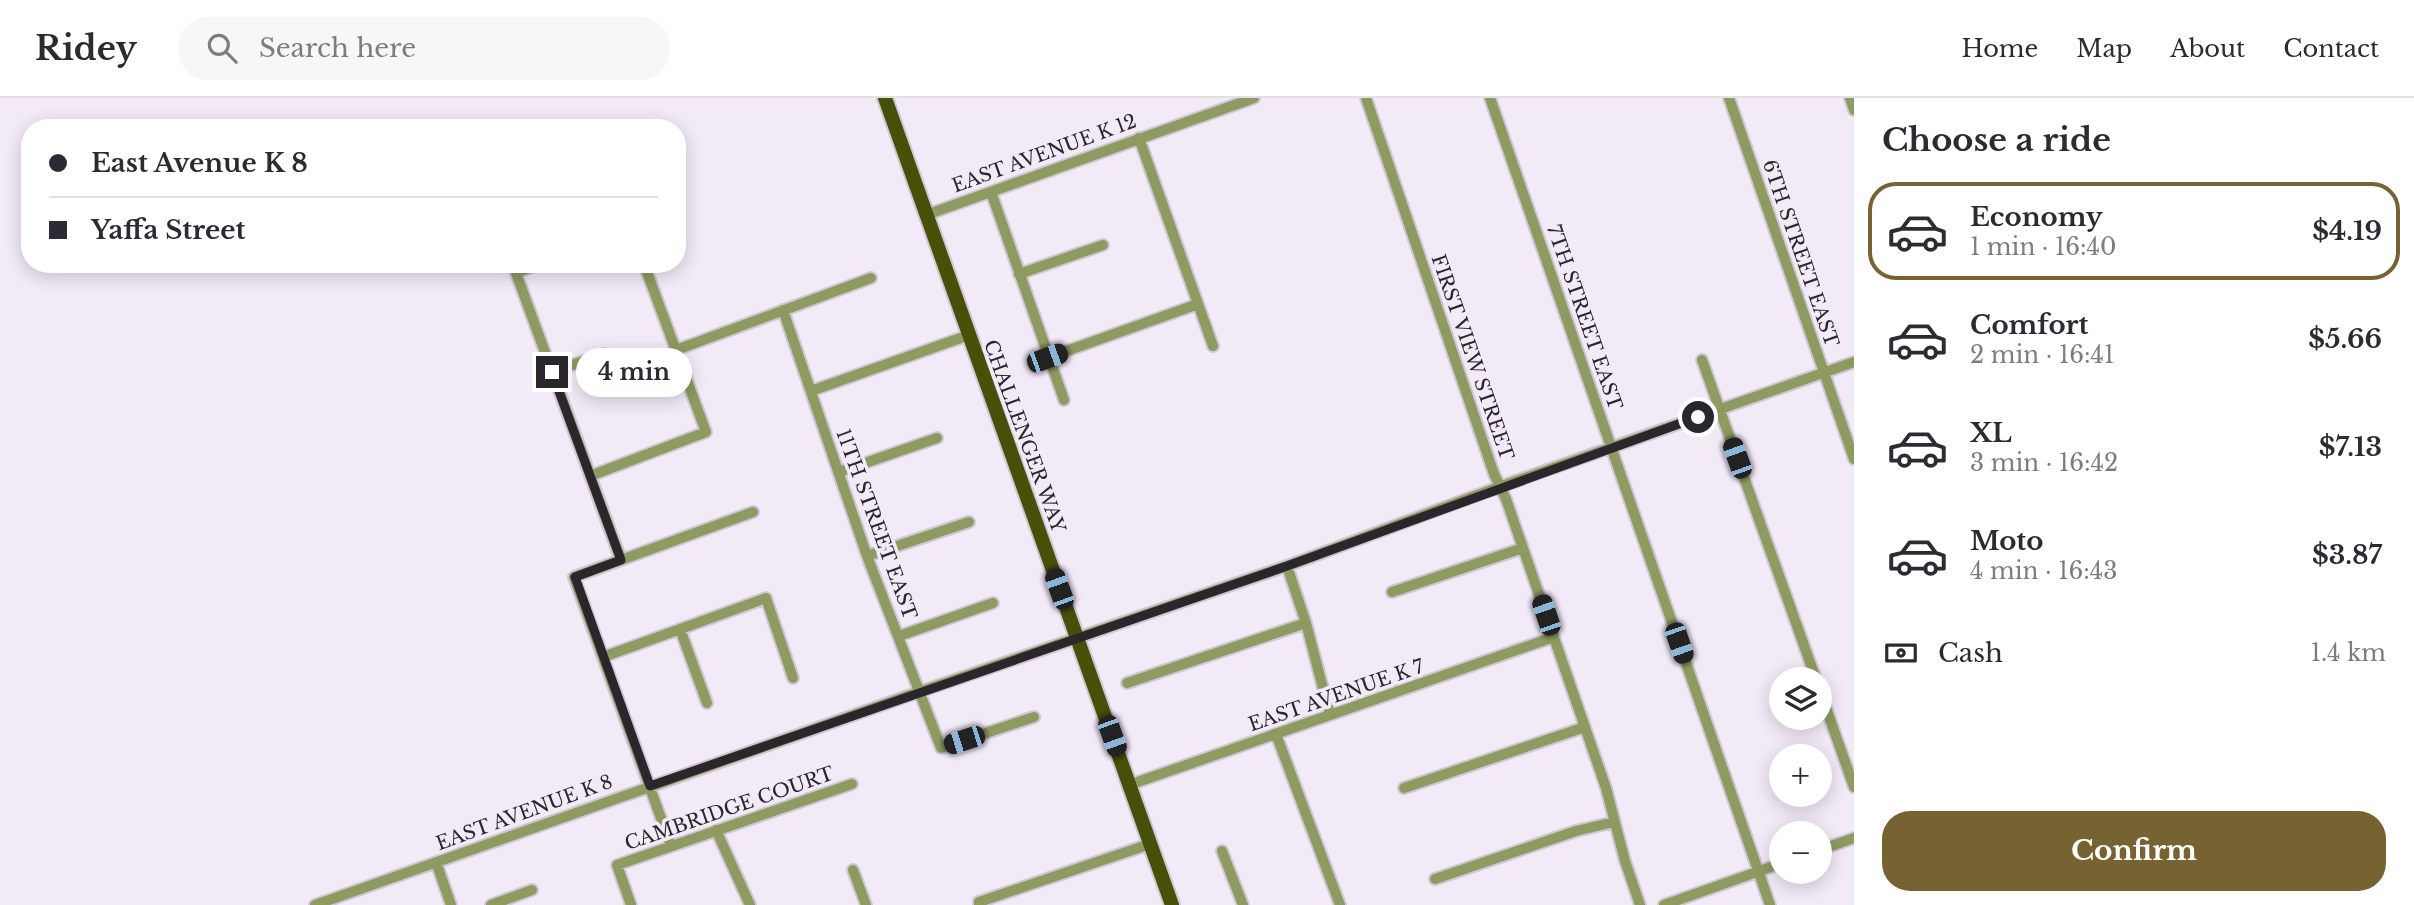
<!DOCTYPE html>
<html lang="en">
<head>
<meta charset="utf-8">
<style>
	:root { --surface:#fff; --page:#f7f7f7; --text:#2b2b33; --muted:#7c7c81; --line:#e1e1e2; --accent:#776332 }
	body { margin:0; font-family:"Libre Baskerville",serif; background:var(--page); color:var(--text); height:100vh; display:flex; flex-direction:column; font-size:26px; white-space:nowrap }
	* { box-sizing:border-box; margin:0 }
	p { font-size:23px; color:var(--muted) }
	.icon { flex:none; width:38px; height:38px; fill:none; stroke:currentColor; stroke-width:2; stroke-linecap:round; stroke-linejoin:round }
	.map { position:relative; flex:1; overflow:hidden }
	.side { display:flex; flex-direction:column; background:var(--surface); width:560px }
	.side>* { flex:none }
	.banner { position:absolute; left:21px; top:21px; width:665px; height:154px; border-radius:28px; box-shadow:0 4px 18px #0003; display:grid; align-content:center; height:154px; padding:0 28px; background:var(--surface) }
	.tools { position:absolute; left:1769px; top:569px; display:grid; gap:14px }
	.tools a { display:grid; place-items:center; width:63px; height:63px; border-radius:50%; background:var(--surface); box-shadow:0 4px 18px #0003; font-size:35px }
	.end { position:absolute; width:32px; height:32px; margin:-16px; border:9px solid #2a272c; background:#fff; box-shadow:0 0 0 4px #fff }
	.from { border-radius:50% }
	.bubble { position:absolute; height:49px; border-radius:24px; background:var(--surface); box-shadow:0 4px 18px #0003; font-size:23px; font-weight:700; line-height:49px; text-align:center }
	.car { position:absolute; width:21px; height:42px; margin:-21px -10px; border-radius:9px; box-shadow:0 0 5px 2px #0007; background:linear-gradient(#222 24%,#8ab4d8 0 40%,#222 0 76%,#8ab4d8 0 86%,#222 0) }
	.banner b { display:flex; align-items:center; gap:24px; height:66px; font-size:26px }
	.banner b+b { border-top:2px solid var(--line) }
	.banner i { width:18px; height:18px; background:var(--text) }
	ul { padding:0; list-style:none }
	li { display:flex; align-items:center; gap:21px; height:98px; margin:0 14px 10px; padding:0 14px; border:4px solid transparent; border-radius:28px }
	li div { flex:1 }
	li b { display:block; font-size:26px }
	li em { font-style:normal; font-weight:700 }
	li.selected { border-color:var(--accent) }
	li>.icon { width:63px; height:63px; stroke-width:1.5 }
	h2 { padding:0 28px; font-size:32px; line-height:84px }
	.pay { display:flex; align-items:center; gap:18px; height:77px; padding:0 28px; font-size:26px }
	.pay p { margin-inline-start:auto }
	.primary-button { display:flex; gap:14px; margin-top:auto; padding:14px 28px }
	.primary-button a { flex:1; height:80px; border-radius:28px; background:var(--accent); color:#fff; font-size:28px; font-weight:700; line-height:80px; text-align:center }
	header { display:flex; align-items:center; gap:42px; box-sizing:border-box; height:98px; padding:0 35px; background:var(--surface); border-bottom:2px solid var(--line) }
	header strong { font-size:33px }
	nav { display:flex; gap:38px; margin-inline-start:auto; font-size:24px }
	.search { width:490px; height:63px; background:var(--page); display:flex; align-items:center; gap:18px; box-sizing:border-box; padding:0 24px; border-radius:28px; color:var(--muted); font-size:26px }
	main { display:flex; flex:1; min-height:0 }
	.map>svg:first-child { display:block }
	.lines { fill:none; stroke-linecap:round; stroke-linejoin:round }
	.minor-casing { stroke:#cfc7d3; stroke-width:14 }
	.major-casing { stroke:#cfc7d3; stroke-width:18 }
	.minor { stroke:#8f9a61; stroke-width:10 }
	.major { stroke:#465009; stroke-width:14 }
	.route { stroke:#2a272c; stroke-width:9 }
	.labels { text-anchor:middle; stroke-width:7; stroke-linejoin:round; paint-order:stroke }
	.street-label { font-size:19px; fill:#2a272c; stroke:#f3eaf8 }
</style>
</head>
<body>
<header>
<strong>Ridey</strong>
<div class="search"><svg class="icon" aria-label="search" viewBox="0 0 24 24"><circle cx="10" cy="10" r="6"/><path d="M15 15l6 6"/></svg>Search here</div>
<nav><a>Home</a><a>Map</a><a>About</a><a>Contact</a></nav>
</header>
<main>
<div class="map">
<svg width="1854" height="807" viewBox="0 0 1854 807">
	<rect width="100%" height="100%" fill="#f3eaf8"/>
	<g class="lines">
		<g class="minor-casing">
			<path id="minor" d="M 1366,0 L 1494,376 L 1506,401 L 1606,690 L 1625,763 L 1640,807
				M 1490,0 L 1770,807
				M 1729,0 L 1854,361
				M 1850,0 L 1854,12
				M 1139,40 L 1213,248
				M 991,94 L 1064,302
				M 926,117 L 1254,0
				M 539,166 L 516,175 L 621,462
				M 1019,176 L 1103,147
				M 783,212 L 867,458 L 941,650 L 1034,619
				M 676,252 L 871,180
				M 1047,260 L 1198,206
				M 1702,262 L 1816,581
				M 552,274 L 604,256
				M 811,293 L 969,237
				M 839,374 L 937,340
				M 590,378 L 706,334 L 644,166
				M 867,458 L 969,424
				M 1287,468 L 1306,525 L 1330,617
				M 1392,494 L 1523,450
				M 680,531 L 707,605
				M 899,538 L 993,505
				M 603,559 L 766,500 L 793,580
				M 1127,585 L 1306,525
				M 1820,593 L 1854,689
				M 1276,636 L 1340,807
				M 1129,687 L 1554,539
				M 1404,690 L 1585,629
				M 716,732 L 750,807
				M 671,748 L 574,479 L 753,414
				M 1820,752 L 1854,740
				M 1222,753 L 1243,807
				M 436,764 L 451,807
				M 853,772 L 866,807
				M 1435,781 L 1576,733 L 1614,724
				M 315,807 L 919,594 L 1287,468 L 1499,389 L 1854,264
				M 491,807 L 532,792
				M 631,807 L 617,767 L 852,686
				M 979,807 L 979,804 L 1150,746
				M 1664,807 L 1782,765"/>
		</g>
		<g class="major-casing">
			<path id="major" d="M 885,0 L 1172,807"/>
		</g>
		<use href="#minor" class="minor"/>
		<use href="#major" class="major"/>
	</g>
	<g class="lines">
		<path class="route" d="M 552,274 L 621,462 L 575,479 L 650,688 L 1287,468 L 1698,319"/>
	</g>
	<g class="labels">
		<g class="street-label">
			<text transform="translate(1044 55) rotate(-20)" y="7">EAST AVENUE K 12</text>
			<text transform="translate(1801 155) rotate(71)" y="7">6TH STREET EAST</text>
			<text transform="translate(1585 219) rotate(71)" y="7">7TH STREET EAST</text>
			<text transform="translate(1473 259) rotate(71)" y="7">FIRST VIEW STREET</text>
			<text transform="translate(1025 338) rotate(70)" y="7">CHALLENGER WAY</text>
			<text transform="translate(877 426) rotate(70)" y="7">11TH STREET EAST</text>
			<text transform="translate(1336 597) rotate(-19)" y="7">EAST AVENUE K 7</text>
			<text transform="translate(729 710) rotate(-19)" y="7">CAMBRIDGE COURT</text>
			<text transform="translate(524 714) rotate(-20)" y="7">EAST AVENUE K 8</text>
		</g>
	</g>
</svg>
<div class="tools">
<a><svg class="icon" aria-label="layers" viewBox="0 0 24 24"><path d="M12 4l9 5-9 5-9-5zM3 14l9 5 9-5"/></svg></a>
<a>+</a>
<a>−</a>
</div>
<i class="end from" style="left:1698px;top:319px"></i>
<i class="end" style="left:552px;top:274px"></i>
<div class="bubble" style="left:576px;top:250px;width:116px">4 min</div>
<i class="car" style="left:1047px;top:260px;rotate:70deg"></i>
<i class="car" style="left:1737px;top:360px;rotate:340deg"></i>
<i class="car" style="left:1059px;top:491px;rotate:340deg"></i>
<i class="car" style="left:1546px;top:517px;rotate:341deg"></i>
<i class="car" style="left:1679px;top:545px;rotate:161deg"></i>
<i class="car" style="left:1112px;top:638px;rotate:160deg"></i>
<i class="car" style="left:964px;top:642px;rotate:252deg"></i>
<div class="banner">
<b><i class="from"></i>East Avenue K 8</b>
<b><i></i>Yaffa Street</b>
</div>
</div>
<section class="side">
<h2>Choose a ride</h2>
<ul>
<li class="selected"><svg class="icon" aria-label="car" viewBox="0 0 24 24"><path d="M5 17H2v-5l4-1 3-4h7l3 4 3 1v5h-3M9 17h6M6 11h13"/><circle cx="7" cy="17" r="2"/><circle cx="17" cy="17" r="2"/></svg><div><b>Economy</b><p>1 min · 16:40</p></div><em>$4.19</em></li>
<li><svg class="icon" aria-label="car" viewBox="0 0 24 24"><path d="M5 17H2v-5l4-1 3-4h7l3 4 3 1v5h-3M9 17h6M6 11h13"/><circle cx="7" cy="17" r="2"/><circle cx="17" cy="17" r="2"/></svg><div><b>Comfort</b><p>2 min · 16:41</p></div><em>$5.66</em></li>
<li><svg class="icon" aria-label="car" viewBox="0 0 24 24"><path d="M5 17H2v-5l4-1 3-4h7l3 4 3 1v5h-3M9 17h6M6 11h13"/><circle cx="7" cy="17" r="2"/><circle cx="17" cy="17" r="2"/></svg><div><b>XL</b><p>3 min · 16:42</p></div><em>$7.13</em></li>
<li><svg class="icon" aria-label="car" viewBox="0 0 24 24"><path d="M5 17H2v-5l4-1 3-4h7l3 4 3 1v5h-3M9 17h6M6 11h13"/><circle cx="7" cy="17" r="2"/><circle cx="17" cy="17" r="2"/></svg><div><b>Moto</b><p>4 min · 16:43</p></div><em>$3.87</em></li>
</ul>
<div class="pay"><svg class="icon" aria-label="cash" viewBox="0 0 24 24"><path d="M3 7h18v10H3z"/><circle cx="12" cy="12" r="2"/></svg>Cash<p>1.4 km</p></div>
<div class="primary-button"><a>Confirm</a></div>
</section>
</main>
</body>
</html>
